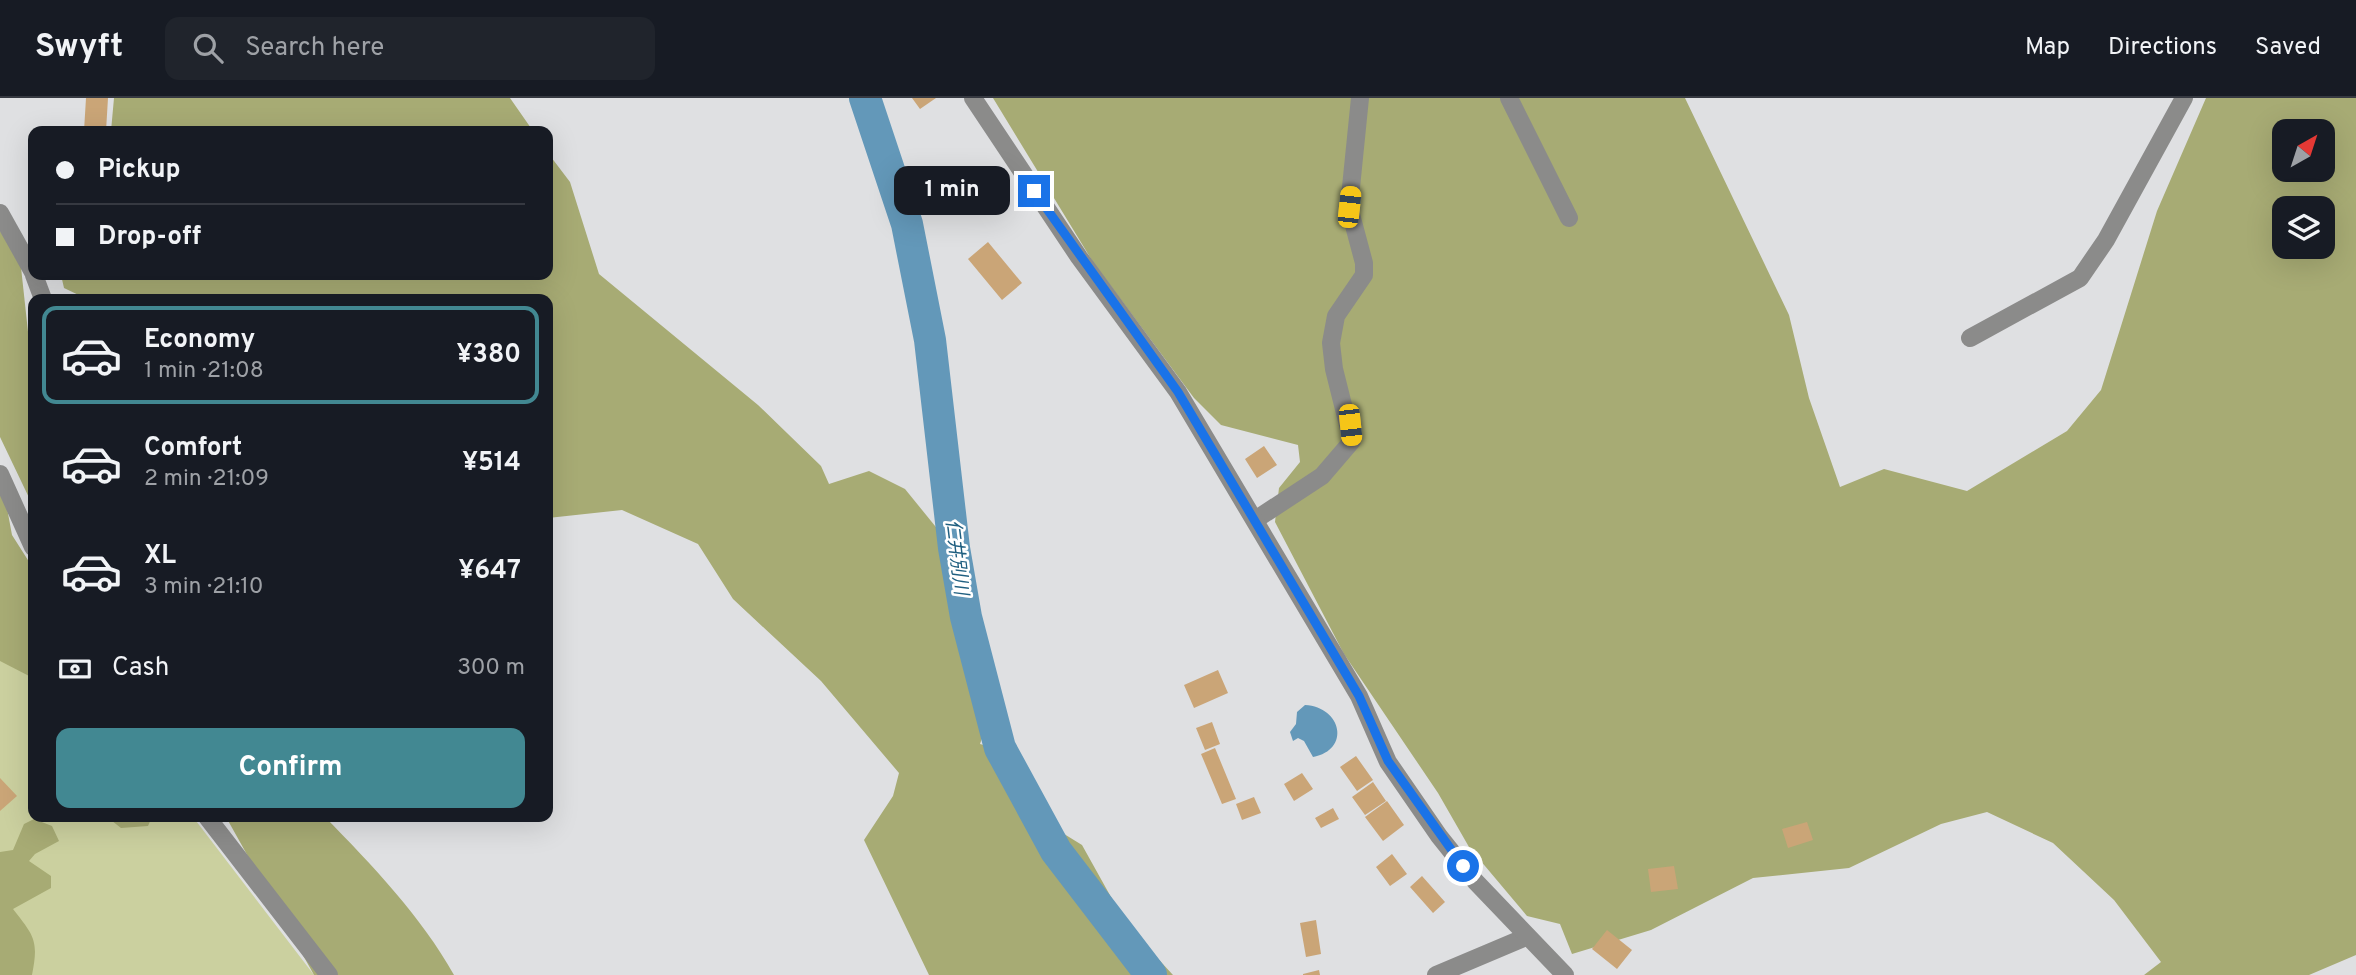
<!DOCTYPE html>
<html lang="en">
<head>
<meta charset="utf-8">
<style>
	:root { --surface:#171b24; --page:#20242c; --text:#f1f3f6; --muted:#9ea1a6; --line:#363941; --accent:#428892 }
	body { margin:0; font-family:Overpass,"Noto Sans JP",sans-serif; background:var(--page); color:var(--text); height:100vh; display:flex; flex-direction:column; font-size:26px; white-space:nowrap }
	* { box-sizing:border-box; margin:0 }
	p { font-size:23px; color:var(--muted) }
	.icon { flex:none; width:38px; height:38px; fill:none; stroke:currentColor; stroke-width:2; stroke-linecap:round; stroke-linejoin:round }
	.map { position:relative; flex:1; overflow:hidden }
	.panel { position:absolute; left:28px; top:196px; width:525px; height:528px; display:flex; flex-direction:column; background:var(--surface); border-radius:14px; box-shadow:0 7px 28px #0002 }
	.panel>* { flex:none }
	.guide { position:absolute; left:28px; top:28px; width:525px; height:154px; border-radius:14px; box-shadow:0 7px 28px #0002; display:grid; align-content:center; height:154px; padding:0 28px; background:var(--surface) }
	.needle { width:46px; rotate:39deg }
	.controls { position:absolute; left:2272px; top:21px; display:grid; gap:14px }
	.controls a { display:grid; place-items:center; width:63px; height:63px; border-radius:14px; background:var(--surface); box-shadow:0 7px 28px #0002; font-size:35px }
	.end { position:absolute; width:32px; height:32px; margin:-16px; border:9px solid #1a73e8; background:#fff; box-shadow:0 0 0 4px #fff }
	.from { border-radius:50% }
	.bubble { position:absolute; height:49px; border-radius:14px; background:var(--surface); box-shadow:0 7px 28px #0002; font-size:23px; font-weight:700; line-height:49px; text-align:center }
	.car { position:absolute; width:21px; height:42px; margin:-21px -10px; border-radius:9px; box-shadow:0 0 5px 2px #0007; background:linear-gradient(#f5c518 24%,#345 0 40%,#f5c518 0 76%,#345 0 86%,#f5c518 0) }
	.guide b { display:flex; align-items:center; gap:24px; height:66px; font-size:26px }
	.guide b+b { border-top:2px solid var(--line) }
	.guide i { width:18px; height:18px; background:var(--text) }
	ul { padding:12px 0 0; list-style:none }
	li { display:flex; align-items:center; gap:21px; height:98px; margin:0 14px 10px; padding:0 14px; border:4px solid transparent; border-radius:14px }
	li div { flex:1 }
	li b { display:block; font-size:26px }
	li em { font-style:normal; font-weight:700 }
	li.selected { border-color:var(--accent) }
	li>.icon { width:63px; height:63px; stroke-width:1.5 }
	.pay { display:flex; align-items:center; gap:18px; height:77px; padding:0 28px; font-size:26px }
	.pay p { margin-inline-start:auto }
	.action { display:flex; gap:14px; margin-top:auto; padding:14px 28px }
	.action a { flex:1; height:80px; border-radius:14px; background:var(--accent); color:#fff; font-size:28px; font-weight:700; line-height:80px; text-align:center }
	header { display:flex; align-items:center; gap:42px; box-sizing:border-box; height:98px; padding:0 35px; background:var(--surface); border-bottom:2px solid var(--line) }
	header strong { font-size:33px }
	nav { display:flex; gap:38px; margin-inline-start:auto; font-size:24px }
	.search { width:490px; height:63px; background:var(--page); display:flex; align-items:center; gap:18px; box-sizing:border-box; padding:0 24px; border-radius:14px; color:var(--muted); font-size:26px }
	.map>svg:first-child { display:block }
	.green { fill:#cbd09f }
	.forest { fill:#a7ab74; fill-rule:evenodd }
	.water { fill:#6398b9 }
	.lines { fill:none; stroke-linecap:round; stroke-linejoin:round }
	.river { stroke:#6398b9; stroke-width:32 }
	.building { fill:#caa577 }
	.minor { stroke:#8b8b8a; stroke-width:18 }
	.tertiary { stroke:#8b8b8a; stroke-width:18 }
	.route { stroke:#1a73e8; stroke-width:9 }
	.labels { text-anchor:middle; stroke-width:5; stroke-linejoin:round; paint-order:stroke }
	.water-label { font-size:19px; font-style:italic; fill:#1f5f80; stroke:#fff }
</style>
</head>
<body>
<header>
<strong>Swyft</strong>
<div class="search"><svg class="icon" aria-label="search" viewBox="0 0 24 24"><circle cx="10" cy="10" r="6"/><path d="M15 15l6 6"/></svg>Search here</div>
<nav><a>Map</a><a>Directions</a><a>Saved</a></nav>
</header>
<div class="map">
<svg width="2356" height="877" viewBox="0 0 2356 877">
	<rect width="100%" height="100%" fill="#dfe0e2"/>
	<path class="green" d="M 0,432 L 33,495 L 33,719 L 193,719 L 314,877 L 0,877 Z"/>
	<path class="forest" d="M 114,0 L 510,0 L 533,33 L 111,33 Z
		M 993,0 L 1685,0 L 1789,217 L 1809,300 L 1840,389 L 1884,371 L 1967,393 L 2067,333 L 2101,292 L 2157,113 L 2206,0 L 2356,0 L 2356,857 L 2309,877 L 2144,877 L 2161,864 L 2114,802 L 2053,745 L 1987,714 L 1941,726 L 1849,770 L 1753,780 L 1651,832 L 1572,856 L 1560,826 L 1527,818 L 1469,749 L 1438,695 L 1344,556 L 1275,424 L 1279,390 L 1300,364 L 1298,347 L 1221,327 L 1194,300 L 1093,164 ZM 2284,33 L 2322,33 L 2322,72 L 2284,72 ZM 2284,110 L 2322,110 L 2322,149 L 2284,149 Z
		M 548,55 L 570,84 L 599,176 L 758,307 L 821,368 L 829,386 L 869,373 L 905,391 L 944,439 L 963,563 L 983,637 L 980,646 L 1021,657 L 1056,731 L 1082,747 L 1126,826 L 1173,877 L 929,877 L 864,742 L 893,698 L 899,675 L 821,583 L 733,501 L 698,446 L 622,412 L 548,420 L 548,201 L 87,201 L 64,190 L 61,177 L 548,177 Z
		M 0,133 L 20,160 L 29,243 L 33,246 L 33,408 L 0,339 Z
		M 0,396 L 7,410 L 12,437 L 33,470 L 33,580 L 0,563 Z
		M 107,719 L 152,719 L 148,728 L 121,730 Z
		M 226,719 L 325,719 C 372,767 421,818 454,877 L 314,877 Z
		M 34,721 L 52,728 L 59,743 L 35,756 L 29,763 L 51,778 L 51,790 L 13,811 C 34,838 39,842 32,877 L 0,877 L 0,754 L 13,752 L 24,726 Z"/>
	<path class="water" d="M 1305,607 C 1342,609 1351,652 1313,659 L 1304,643 L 1298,640 L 1293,643 L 1290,634 L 1296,626 L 1297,614 Z"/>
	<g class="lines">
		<path class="river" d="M 865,0 L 907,126 L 930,242 L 954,450 L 966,519 L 1000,650 L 1056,753 L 1151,877"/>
	</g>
	<path class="building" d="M 86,0 L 108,0 L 106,33 L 84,33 Z
		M 912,0 L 936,0 L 920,11 Z
		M 959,71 L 986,97 L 970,113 L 943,87 Z
		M 988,144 L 1022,185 L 1002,202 L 968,161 Z
		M 1264,348 L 1277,367 L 1257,380 L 1245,361 Z
		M 1218,572 L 1228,595 L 1194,610 L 1184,587 Z
		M 1212,624 L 1220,646 L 1205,652 L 1196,630 Z
		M 1215,650 L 1236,701 L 1222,706 L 1201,656 Z
		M 1356,658 L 1373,682 L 1357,693 L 1340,669 Z
		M 1302,675 L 1313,691 L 1294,703 L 1284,686 Z
		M 0,680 L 17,698 L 0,713 Z
		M 1373,684 L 1386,703 L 1365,717 L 1352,699 Z
		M 1254,699 L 1261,715 L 1242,722 L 1236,706 Z
		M 1387,703 L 1404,727 L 1383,743 L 1365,719 Z
		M 1333,710 L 1339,721 L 1321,730 L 1315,720 Z
		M 1807,724 L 1813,742 L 1788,750 L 1782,731 Z
		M 1392,756 L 1407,776 L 1390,788 L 1376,769 Z
		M 1674,768 L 1678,791 L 1651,794 L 1648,771 Z
		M 1422,778 L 1445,804 L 1433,815 L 1410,789 Z
		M 1316,822 L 1321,856 L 1306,859 L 1300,825 Z
		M 1607,832 L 1632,852 L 1617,871 L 1592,851 Z
		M 1319,872 L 1320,877 L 1303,877 L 1303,876 Z"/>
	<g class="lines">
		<path class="minor" d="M 1509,0 L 1569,120
			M 0,115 L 33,174
			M 34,177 L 43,201
			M 1970,240 L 2080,180 L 2106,142 L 2184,0
			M 1255,422 L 1322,378 L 1352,343 L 1334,271 L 1331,245 L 1336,218 L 1364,177 L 1364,165 L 1349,109 L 1360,0
			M 1436,877 L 1526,839"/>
		<path class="tertiary" d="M 973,0 L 1079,159 L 1178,294 L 1359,598 L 1388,664 L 1439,738 L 1475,783 L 1565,877
			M 0,376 L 33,449
			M 207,719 L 329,877"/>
	</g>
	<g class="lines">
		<path class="route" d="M 1034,93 L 1178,294 L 1359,598 L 1388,663 L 1463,768"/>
	</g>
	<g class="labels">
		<g class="water-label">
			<text transform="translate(958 459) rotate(83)" y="7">仁井別川</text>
		</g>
	</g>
</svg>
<div class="controls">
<a><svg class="needle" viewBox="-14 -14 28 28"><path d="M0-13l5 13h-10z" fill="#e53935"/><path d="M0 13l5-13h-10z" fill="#9ea1a6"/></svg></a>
<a><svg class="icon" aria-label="layers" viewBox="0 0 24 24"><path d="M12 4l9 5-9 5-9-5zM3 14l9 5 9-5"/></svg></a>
</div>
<i class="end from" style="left:1463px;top:768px"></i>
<i class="end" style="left:1034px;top:93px"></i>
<div class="bubble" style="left:894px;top:68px;width:116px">1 min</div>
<i class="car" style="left:1349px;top:109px;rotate:6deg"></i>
<i class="car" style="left:1350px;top:327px;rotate:174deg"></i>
<div class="guide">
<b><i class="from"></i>Pickup</b>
<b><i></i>Drop-off</b>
</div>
<section class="panel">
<ul>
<li class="selected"><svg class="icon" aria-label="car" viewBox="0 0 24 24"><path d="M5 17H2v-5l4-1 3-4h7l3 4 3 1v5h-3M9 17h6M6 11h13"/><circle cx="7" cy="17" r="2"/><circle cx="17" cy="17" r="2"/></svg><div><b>Economy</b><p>1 min · 21:08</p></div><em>¥380</em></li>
<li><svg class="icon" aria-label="car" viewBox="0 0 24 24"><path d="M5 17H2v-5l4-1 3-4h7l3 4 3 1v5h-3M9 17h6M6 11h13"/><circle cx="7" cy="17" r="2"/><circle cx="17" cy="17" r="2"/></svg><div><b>Comfort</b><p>2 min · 21:09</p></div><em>¥514</em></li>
<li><svg class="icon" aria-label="car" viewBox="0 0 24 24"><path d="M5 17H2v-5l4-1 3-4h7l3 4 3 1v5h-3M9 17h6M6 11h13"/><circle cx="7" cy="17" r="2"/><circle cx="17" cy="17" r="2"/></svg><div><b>XL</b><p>3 min · 21:10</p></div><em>¥647</em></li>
</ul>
<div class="pay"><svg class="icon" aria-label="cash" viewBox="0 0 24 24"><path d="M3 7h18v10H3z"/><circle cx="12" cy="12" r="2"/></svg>Cash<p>300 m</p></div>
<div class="action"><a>Confirm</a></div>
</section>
</div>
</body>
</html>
